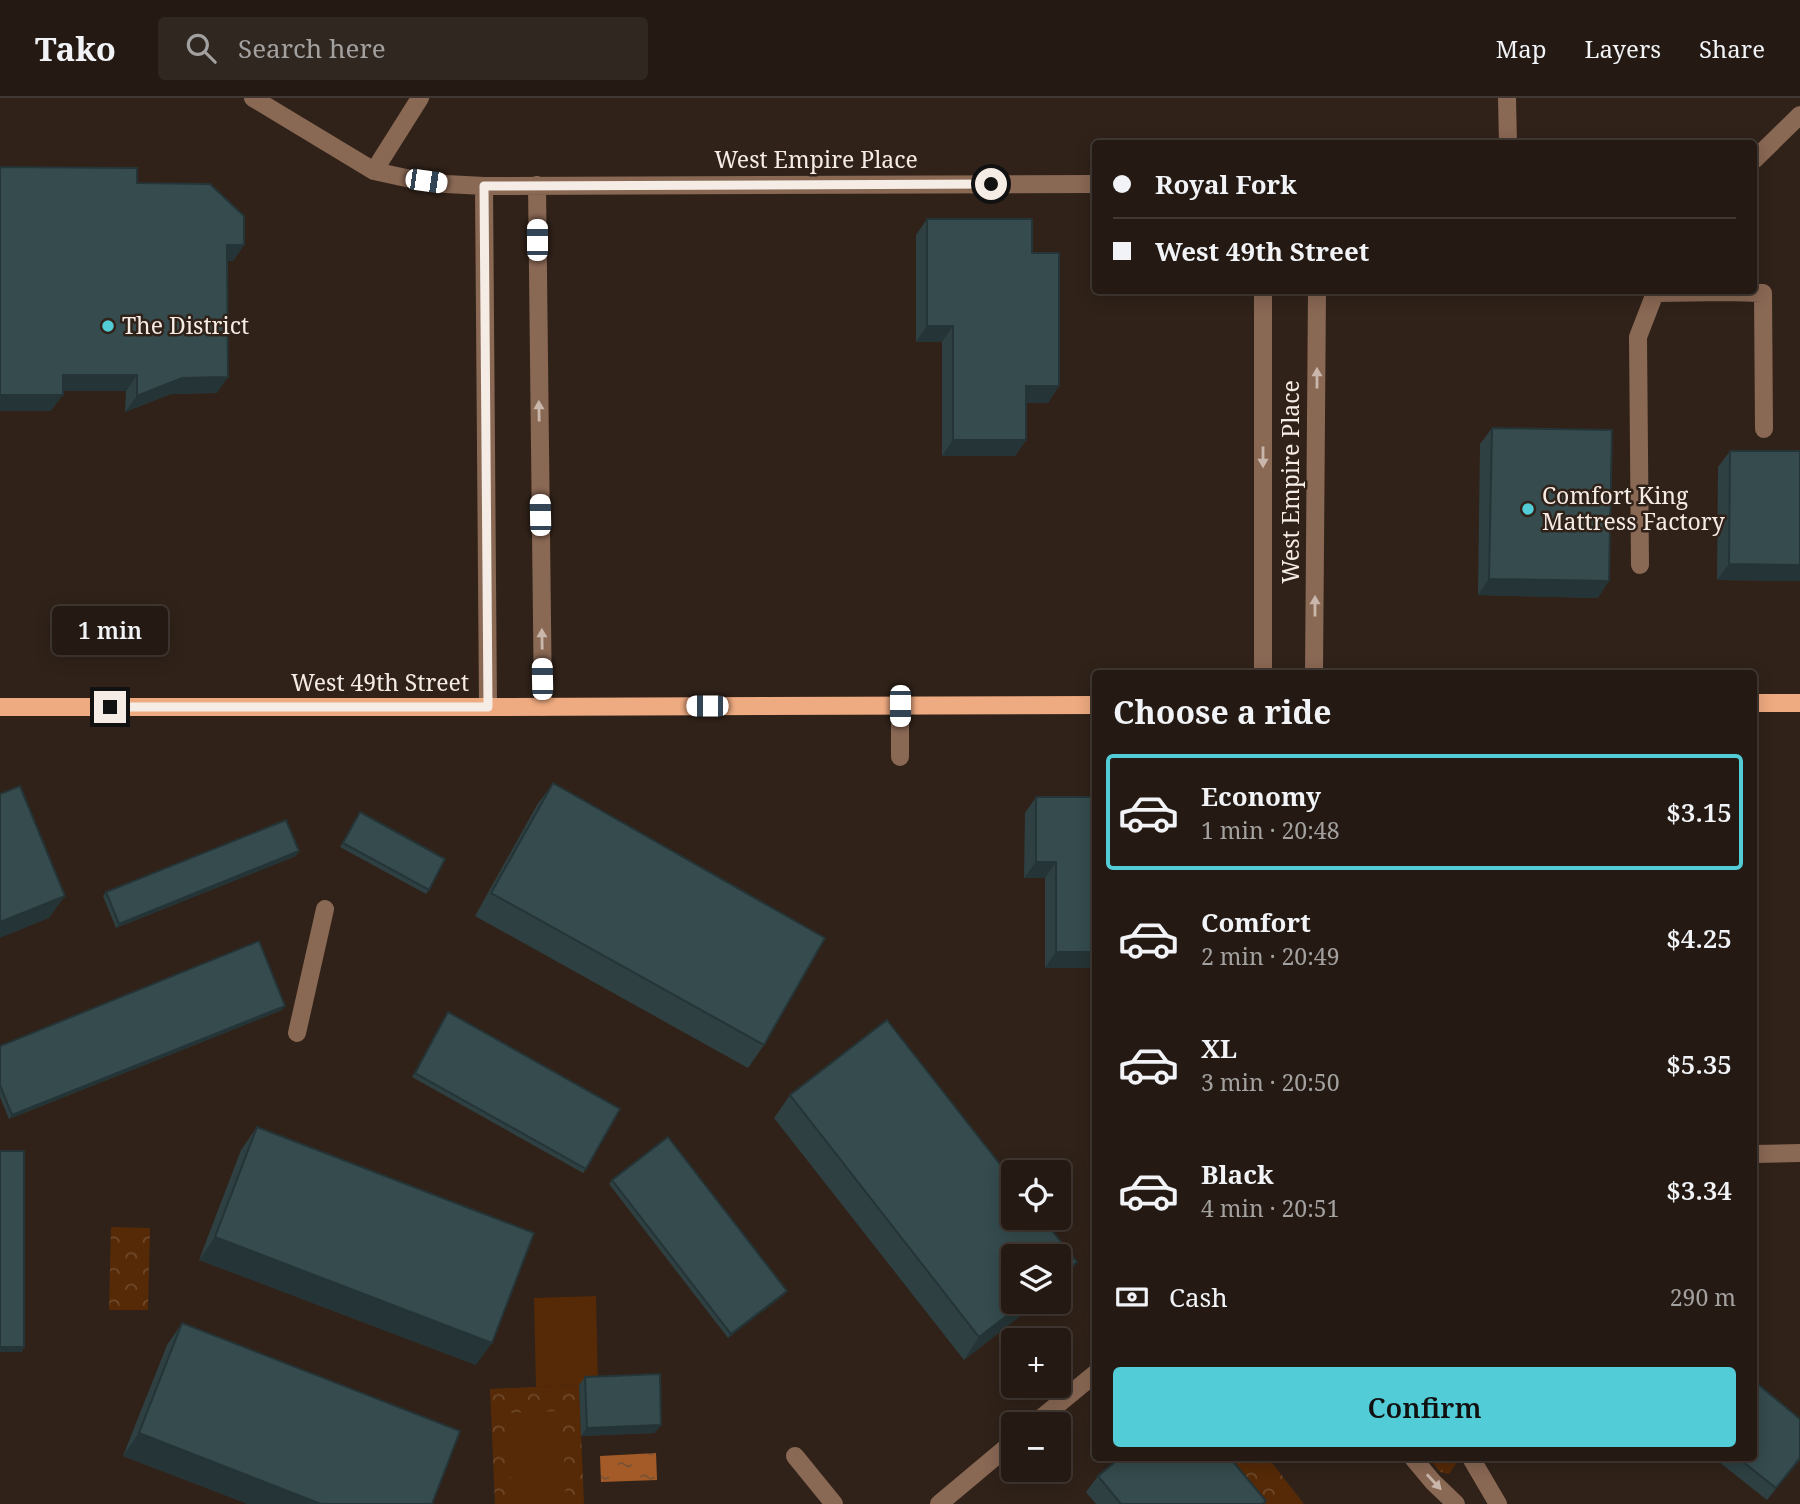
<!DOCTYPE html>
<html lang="en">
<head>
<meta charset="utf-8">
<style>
	:root { --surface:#241a13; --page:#302721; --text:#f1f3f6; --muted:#a3a1a0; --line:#413833; --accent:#52ccd6 }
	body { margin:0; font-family:"Noto Serif",serif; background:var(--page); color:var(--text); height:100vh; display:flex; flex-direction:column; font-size:26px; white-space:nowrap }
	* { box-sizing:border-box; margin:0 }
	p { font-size:23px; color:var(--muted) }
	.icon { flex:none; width:38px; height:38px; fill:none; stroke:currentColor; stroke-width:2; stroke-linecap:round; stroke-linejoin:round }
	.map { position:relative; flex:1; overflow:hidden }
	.panel { position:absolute; left:1092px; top:572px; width:665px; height:791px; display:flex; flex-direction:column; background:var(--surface); border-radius:7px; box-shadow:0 4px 18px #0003,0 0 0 2px var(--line) }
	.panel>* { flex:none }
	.banner { position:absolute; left:1092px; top:42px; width:665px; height:154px; border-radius:7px; box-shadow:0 4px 18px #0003,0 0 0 2px var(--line); display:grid; align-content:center; height:154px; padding:0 21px; background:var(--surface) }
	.fabs { position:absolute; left:1001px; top:1062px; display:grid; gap:14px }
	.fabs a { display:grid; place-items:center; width:70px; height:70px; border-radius:7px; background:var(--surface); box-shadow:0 4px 18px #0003,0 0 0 2px var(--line); font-size:35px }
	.end { position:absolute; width:32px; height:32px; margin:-16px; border:9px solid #f6ece6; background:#111; box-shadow:0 0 0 4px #111 }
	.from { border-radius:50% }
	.bubble { position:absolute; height:49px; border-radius:7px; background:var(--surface); box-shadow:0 4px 18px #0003,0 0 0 2px var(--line); font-size:23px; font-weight:600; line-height:49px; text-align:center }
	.car { position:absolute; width:21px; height:42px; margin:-21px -10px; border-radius:9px; box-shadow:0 0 5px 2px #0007; background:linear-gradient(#fff 24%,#345 0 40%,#fff 0 76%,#345 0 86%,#fff 0) }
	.banner b { display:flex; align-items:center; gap:24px; height:66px; font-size:26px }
	.banner b+b { border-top:2px solid var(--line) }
	.banner i { width:18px; height:18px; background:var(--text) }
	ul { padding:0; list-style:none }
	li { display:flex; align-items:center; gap:21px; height:116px; margin:0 14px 10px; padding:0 7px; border:4px solid transparent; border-radius:7px }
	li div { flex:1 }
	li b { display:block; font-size:26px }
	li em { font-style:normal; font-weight:600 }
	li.active { border-color:var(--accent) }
	li>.icon { width:63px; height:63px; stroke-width:1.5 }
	h2 { padding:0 21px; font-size:32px; line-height:84px }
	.pay { display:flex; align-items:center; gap:18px; height:77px; padding:0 21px; font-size:26px }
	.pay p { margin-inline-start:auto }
	.primary-button { display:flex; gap:14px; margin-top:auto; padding:14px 21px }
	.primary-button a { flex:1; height:80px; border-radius:7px; background:var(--accent); color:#111; font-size:28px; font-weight:600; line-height:80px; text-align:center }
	header { display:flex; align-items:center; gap:42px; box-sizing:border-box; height:98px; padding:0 35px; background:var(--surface); border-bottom:2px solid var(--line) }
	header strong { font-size:33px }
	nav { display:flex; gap:38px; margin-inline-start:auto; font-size:24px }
	.search { width:490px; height:63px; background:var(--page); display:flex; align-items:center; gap:18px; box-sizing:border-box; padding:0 24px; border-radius:7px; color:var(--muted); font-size:26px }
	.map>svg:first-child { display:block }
	.grass { fill:url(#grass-tufts) }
	.park { fill:url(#park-crowns) }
	.pitch { fill:#562a07 }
	.water { fill:url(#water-ripples) }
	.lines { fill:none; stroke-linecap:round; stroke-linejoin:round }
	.minor { stroke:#896854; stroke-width:18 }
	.major { stroke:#eeaa80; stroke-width:18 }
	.wall { fill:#2e4042 }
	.shaded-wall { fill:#253436 }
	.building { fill:#354b4d; stroke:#253436; stroke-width:2 }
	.oneway { fill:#cab7ac }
	.route { stroke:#f6ece6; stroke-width:9 }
	.poi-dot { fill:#52ccd6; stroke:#302219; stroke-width:2.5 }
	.labels { text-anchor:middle; stroke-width:5; stroke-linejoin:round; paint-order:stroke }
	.street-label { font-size:23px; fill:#f6ece6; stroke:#302219 }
	.poi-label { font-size:23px; fill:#f6ece6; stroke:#302219; text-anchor:start }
</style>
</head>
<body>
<header>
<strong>Tako</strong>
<div class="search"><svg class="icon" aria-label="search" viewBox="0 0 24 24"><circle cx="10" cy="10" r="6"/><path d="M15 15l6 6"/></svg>Search here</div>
<nav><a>Map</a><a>Layers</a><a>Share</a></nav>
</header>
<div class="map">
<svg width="1800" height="1406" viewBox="0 0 1800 1406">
	<defs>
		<pattern id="grass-tufts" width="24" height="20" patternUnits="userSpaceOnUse" patternTransform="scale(1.75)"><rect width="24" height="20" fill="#562a07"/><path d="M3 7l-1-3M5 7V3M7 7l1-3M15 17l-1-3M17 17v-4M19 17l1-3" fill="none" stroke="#6f492b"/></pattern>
		<pattern id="park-crowns" width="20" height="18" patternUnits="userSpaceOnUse" patternTransform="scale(1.75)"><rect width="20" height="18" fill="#562a07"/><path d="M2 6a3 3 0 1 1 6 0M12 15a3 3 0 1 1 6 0" fill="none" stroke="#6f492b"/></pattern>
		<pattern id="water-ripples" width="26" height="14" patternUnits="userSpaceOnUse" patternTransform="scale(1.75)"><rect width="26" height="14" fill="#a45b27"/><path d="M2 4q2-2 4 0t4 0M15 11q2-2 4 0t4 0" fill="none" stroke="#775136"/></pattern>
	</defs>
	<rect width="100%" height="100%" fill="#302219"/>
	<path class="grass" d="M 1429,1360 L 1451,1360 L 1456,1366 L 1449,1376 L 1440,1374 Z"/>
	<path class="park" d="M 111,1129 L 150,1130 L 148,1212 L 109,1212 Z
		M 579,1287 L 584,1406 L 495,1406 L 490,1291 Z
		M 1205,1360 L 1268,1360 L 1304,1406 L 1243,1406 Z"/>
	<path class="pitch" d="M 596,1198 L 598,1286 L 536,1289 L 534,1200 Z
		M 562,1313 L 566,1406 L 512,1406 L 508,1315 Z"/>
	<path class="water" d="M 656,1355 L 657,1382 L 601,1384 L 600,1358 Z"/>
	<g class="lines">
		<path class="minor" d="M 253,0 L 374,73 L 406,80 L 446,86 L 484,88 L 1096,86
			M 1507,0 L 1508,46
			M 1754,62 L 1800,17
			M 374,73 L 420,0
			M 537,87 L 543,609
			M 484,88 L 488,609
			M 1263,192 L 1263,576
			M 1640,467 L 1638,239 L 1655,195 L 1726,194 L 1763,195 L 1764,331
			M 1314,576 L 1317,192
			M 900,608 L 900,659
			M 297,935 L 325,811
			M 1754,1056 L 1800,1055
			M 1034,1326 L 1096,1275
			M 795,1358 L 834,1406
			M 1413,1360 L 1433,1384 L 1456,1406
			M 1471,1360 L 1498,1406
			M 939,1406 L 1013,1344"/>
		<path class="major" d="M 1754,605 L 1800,605
			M 0,609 L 488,609 L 1096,607"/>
	</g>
	<path class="wall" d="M 137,85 L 244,147 L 233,163 L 227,163 L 217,295 L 171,296 L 125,314 L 126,293 L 63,293 L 51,313 Z
		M 927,121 L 1032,155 L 1059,288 L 1048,305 L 1026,305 L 1026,342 L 1015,358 L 942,358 L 942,244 L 916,244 L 916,137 Z
		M 1492,330 L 1598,500 L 1478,497 L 1480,346 Z
		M 1730,353 L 1800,353 L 1800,483 L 1717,482 L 1718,369 Z
		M 553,685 L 764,947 L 748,970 L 475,818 L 537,707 Z
		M 1036,699 L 1096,870 L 1045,870 L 1045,780 L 1024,780 L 1025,715 Z
		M 360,714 L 429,792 L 426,796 L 340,749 Z
		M 296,758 L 116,830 L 103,798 L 106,794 Z
		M 285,908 L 282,912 L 9,1021 L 0,999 L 0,948 Z
		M 448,914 L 586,1071 L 583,1075 L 412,979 Z
		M 790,997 L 1077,1164 L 1061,1186 L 1013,1204 L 1038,1204 L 964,1262 L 774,1020 Z
		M 257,1029 L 476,1267 L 199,1162 L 241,1052 Z
		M 612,1082 L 787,1193 L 784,1197 L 728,1240 L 609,1086 Z
		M 182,1225 L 432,1406 L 248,1406 L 123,1358 L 167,1247 Z
		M 585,1279 L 655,1335 L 581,1338 L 579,1287 Z
		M 1714,1360 L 1754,1360 L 1800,1362 L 1767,1402 Z
		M 1098,1378 L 1266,1403 L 1264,1406 L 1096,1406 L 1086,1394 Z"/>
	<path class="shaded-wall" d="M 227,147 L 244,147 L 233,163 L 216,163 Z
		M 927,228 L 953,228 L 942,244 L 916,244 Z
		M 63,277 L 137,277 L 126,293 L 51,293 Z
		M 228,279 L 217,295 L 171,296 L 125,314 L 137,298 L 182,280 Z
		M 1026,288 L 1059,288 L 1048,305 L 1015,305 Z
		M 0,297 L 63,297 L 51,313 L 0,313 Z
		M 953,342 L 1026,342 L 1015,358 L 942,358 Z
		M 1729,466 L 1800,467 L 1800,483 L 1717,482 Z
		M 1489,481 L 1609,483 L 1598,500 L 1478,497 Z
		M 299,753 L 296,758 L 116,830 L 119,826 Z
		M 1036,764 L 1056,764 L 1045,780 L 1024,780 Z
		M 65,798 L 49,820 L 0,840 L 0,824 Z
		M 1056,854 L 1096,854 L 1096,870 L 1045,870 Z
		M 285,908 L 282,912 L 9,1021 L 12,1017 Z
		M 215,1139 L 492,1245 L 476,1267 L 199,1162 Z
		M 1077,1164 L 1061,1186 L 1059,1188 L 1059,1178 Z
		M 787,1193 L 784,1197 L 728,1240 L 731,1236 Z
		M 1025,1204 L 1038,1204 L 964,1262 L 979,1239 Z
		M 0,1249 L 24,1249 L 22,1254 L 0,1254 Z
		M 661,1327 L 655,1335 L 581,1338 L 587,1330 Z
		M 139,1335 L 321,1406 L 248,1406 L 123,1358 Z
		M 1800,1360 L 1800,1362 L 1767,1402 L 1776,1390 Z"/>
	<path class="building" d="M 0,69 L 137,70 L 137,85 L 210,86 L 244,118 L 244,147 L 227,147 L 228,279 L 182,280 L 137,298 L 137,277 L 63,277 L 63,297 L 0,297 Z
		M 927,121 L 1032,121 L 1032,155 L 1059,155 L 1059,288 L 1026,288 L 1026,342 L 953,342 L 953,228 L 927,228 Z
		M 1492,330 L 1612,332 L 1609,483 L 1489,481 Z
		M 1730,353 L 1800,353 L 1800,467 L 1729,466 Z
		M 553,685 L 825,840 L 764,947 L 491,795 Z
		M 20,688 L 65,798 L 0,824 L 0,696 Z
		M 1036,699 L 1096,699 L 1096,854 L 1056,854 L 1056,764 L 1036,764 Z
		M 360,714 L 445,761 L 429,792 L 343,745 Z
		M 286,722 L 299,753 L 119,826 L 106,794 Z
		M 259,843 L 285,908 L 12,1017 L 0,987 L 0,948 Z
		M 448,914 L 620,1011 L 586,1071 L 415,975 Z
		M 887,922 L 1013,1083 L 1013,1120 L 1042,1120 L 1077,1164 L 1059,1178 L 1059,1158 L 1013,1158 L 1013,1204 L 1025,1204 L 979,1239 L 790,997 Z
		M 257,1029 L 534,1135 L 492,1245 L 215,1139 Z
		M 668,1039 L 787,1193 L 731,1236 L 612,1082 Z
		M 0,1053 L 24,1053 L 24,1249 L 0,1249 Z
		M 182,1225 L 460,1333 L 432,1406 L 321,1406 L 139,1335 Z
		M 660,1276 L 661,1327 L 587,1330 L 585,1279 Z
		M 1754,1283 L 1800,1321 L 1800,1360 L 1776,1390 L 1738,1360 L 1754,1360 Z
		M 1120,1360 L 1230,1360 L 1266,1403 L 1263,1406 L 1121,1406 L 1098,1378 Z"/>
	<defs><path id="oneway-solid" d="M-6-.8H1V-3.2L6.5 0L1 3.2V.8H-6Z" transform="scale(1.75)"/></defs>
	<g class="oneway">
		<use href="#oneway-solid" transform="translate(1317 280) rotate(-90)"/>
		<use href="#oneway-solid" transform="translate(539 313) rotate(-91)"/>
		<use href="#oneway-solid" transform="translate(1263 359) rotate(90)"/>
		<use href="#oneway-solid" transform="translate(1315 508) rotate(-90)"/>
		<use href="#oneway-solid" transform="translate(542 541) rotate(-91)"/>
		<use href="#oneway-solid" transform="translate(1434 1384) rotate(47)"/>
	</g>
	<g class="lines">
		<path class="route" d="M 110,609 L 488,609 L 484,88 L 991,86"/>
	</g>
	<g class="poi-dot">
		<circle cx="108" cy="228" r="7"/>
		<circle cx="1528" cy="411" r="7"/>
	</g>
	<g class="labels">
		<g class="street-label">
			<text x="816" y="70">West Empire Place</text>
			<text transform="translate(1291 384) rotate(-90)" y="8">West Empire Place</text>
			<text x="380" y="593">West 49th Street</text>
		</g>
		<g class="poi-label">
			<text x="122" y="236">The District</text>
			<text x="1542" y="406">Comfort King<tspan x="1542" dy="26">Mattress Factory</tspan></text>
		</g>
	</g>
</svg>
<div class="fabs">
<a><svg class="icon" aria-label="locate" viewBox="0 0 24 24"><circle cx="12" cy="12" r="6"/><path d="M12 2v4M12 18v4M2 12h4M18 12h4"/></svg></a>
<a><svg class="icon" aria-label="layers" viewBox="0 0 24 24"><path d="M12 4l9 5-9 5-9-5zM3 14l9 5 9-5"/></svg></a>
<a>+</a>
<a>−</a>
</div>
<i class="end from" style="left:991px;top:86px"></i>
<i class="end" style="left:110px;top:609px"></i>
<div class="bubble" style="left:52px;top:508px;width:116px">1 min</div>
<i class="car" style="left:426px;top:83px;rotate:98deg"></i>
<i class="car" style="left:537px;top:142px;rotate:0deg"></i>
<i class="car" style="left:540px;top:417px;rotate:359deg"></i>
<i class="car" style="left:542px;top:581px;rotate:359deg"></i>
<i class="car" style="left:707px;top:608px;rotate:270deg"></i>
<i class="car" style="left:900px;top:608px;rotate:180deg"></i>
<div class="banner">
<b><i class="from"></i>Royal Fork</b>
<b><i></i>West 49th Street</b>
</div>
<section class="panel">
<h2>Choose a ride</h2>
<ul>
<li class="active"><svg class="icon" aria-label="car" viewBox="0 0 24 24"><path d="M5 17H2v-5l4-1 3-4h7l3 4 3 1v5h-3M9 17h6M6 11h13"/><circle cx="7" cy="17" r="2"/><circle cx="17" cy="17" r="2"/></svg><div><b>Economy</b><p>1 min · 20:48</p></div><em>$3.15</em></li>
<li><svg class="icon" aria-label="car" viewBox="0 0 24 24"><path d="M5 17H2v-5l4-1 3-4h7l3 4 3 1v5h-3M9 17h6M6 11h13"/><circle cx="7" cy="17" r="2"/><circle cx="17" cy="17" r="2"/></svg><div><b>Comfort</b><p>2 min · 20:49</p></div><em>$4.25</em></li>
<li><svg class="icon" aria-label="car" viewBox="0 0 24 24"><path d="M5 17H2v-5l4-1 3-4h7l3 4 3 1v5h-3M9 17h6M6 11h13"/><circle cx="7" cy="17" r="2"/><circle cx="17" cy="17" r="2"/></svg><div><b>XL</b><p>3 min · 20:50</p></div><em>$5.35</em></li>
<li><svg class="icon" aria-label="car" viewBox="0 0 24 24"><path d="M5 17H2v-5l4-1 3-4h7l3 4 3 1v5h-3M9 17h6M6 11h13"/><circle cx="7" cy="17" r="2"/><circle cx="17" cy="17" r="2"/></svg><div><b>Black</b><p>4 min · 20:51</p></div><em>$3.34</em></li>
</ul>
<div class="pay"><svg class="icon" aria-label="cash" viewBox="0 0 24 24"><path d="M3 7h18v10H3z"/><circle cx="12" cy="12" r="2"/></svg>Cash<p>290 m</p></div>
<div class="primary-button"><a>Confirm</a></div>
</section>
</div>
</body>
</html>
